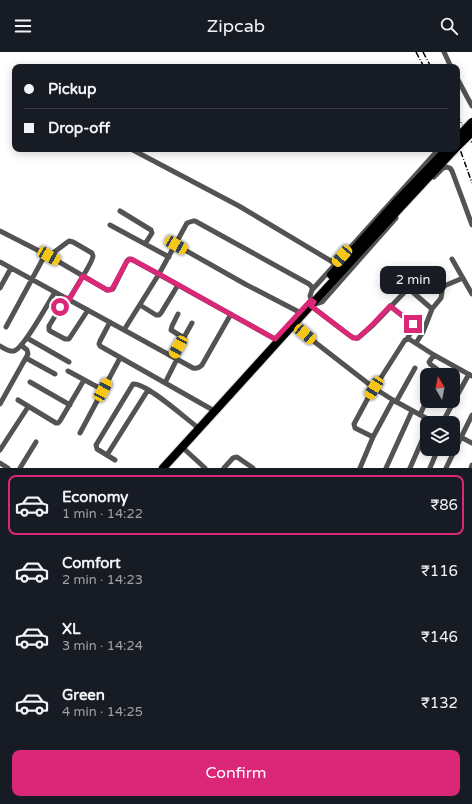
<!DOCTYPE html>
<html lang="en">
<head>
<meta charset="utf-8">
<style>
	:root { --surface:#171b24; --page:#242831; --text:#f1f3f6; --muted:#9ea1a6; --line:#363941; --accent:#db2777 }
	body { margin:0; font-family:"Varela Round",sans-serif; background:var(--page); color:var(--text); height:100vh; display:flex; flex-direction:column; font-size:15px; white-space:nowrap }
	* { box-sizing:border-box; margin:0 }
	p { font-size:13px; color:var(--muted) }
	.icon { flex:none; width:22px; height:22px; fill:none; stroke:currentColor; stroke-width:2; stroke-linecap:round; stroke-linejoin:round }
	.map { position:relative; height:416px; overflow:hidden }
	.details { display:flex; flex-direction:column; background:var(--surface); flex:1 }
	.details>* { flex:none }
	.hud { position:absolute; left:12px; top:12px; width:448px; height:88px; border-radius:8px; box-shadow:0 2px 10px #0003; display:grid; align-content:center; height:88px; padding:0 12px; background:var(--surface) }
	.needle { width:26px; rotate:350deg }
	.tools { position:absolute; left:420px; top:316px; display:grid; gap:8px }
	.tools a { display:grid; place-items:center; width:40px; height:40px; border-radius:8px; background:var(--surface); box-shadow:0 2px 10px #0003; font-size:20px }
	.end { position:absolute; width:18px; height:18px; margin:-9px; border:5px solid #db2777; background:#fff; box-shadow:0 0 0 2px #fff }
	.from { border-radius:50% }
	.bubble { position:absolute; height:28px; border-radius:8px; background:var(--surface); box-shadow:0 2px 10px #0003; font-size:13px; font-weight:600; line-height:28px; text-align:center }
	.car { position:absolute; width:12px; height:24px; margin:-12px -6px; border-radius:5px; box-shadow:0 0 3px 1px #0007; background:linear-gradient(#f5c518 24%,#345 0 40%,#f5c518 0 76%,#345 0 86%,#f5c518 0) }
	.hud b { display:flex; align-items:center; gap:14px; height:38px; font-size:15px }
	.hud b+b { border-top:1px solid var(--line) }
	.hud i { width:10px; height:10px; background:var(--text) }
	ul { padding:7px 0 0; list-style:none }
	li { display:flex; align-items:center; gap:12px; height:60px; margin:0 8px 6px; padding:0 4px; border:2px solid transparent; border-radius:8px }
	li div { flex:1 }
	li b { display:block; font-size:15px }
	li em { font-style:normal; font-weight:600 }
	li.on { border-color:var(--accent) }
	li>.icon { width:36px; height:36px; stroke-width:1.5 }
	.cta { display:flex; gap:8px; margin-top:auto; padding:8px 12px }
	.cta a { flex:1; height:46px; border-radius:8px; background:var(--accent); color:#fff; font-size:16px; font-weight:600; line-height:46px; text-align:center }
	header { display:flex; justify-content:space-between; align-items:center; height:52px; padding:0 12px; background:var(--surface); font-size:18px; font-weight:600 }
	.map>svg:first-child { display:block }
	.lines { fill:none; stroke-linecap:round; stroke-linejoin:round }
	.primary-casing { stroke:#dbdbdb; stroke-width:10 }
	.minor { stroke:#535353; stroke-width:5 }
	.primary { stroke:#000; stroke-width:8 }
	.rail { stroke:#000; stroke-width:1.5; stroke-dasharray:6 2 1 2; stroke-linecap:butt }
	.primary-bridge-casing { stroke:#dbdbdb; stroke-width:10; stroke-linecap:butt }
	.primary-bridge { stroke:#000; stroke-width:8 }
	.route { stroke:#db2777; stroke-width:5 }
</style>
</head>
<body>
<header><svg class="icon" aria-label="menu" viewBox="0 0 24 24"><path d="M4 6h16M4 12h16M4 18h16"/></svg>Zipcab<svg class="icon" aria-label="search" viewBox="0 0 24 24"><circle cx="10" cy="10" r="6"/><path d="M15 15l6 6"/></svg></header>
<div class="map">
<svg width="472" height="416" viewBox="0 0 472 416">
	<rect width="100%" height="100%" fill="#fff"/>
	<g class="lines">
		<g class="primary-casing">
			<path id="primary" d="M 331,223 L 398,148 L 447,97
				M 163,416 C 260,310 356,202 455,97"/>
		</g>
		<path class="minor" d="M 444,0 L 451,15
			M 457,26 L 472,54
			M 131,97 L 239,154 L 336,212
			M 434,125 L 443,116 L 447,115 L 450,116 L 452,119 L 472,173
			M 120,159 L 151,178 L 152,181 L 145,192
			M 110,173 L 169,205
			M 0,179 L 49,204 L 107,238 L 113,237 L 127,209 L 129,207 L 133,208 L 275,287
			M 176,193 L 245,232 L 299,260
			M 49,204 L 69,189 L 73,190 L 92,201 C 92,202 93,203 93,204 C 93,210 73,240 69,247
			M 452,207 L 472,242
			M 0,210 L 124,278
			M 0,236 L 11,216
			M 408,236 L 432,257
			M 312,238 L 439,97
			M 66,246 L 49,274 L 49,278 L 50,279 L 65,287 L 69,287 L 88,258
			M 140,253 L 156,263 L 159,263 L 161,261 L 178,233
			M 311,254 L 349,283 C 352,285 354,287 358,286 L 373,273 L 422,222 L 425,222 L 435,231 L 439,233 L 444,234 L 463,226
			M 390,254 L 413,272 L 414,276 L 407,287
			M 178,262 L 172,274 L 171,278 L 184,286
			M 231,262 L 202,313 C 199,316 197,317 193,316 L 124,278 L 159,222 L 187,171 L 193,169 L 195,169 L 309,232 L 312,235 L 312,238 L 310,244 L 311,247 L 316,252 L 322,250 L 396,166
			M 110,270 L 100,289 L 99,292 L 100,294 L 211,357
			M 294,272 L 316,291 L 374,336 L 393,348 L 435,371
			M 6,275 L 45,203
			M 27,286 L 69,310
			M 416,291 L 423,280 L 432,257 L 441,246 L 442,240 L 439,233
			M 0,294 C 4,296 9,300 14,299 C 23,297 49,250 55,240
			M 434,303 L 429,310 L 430,312 L 437,317 L 434,323
			M 173,305 L 192,271
			M 26,306 L 55,322
			M 68,319 L 103,338
			M 30,330 L 70,353
			M 165,331 L 177,307
			M 18,348 L 56,371 L 58,371 L 60,369 L 84,328
			M 396,350 L 415,316
			M 0,352 L 28,302 L 27,298 L 21,293
			M 420,363 L 427,347
			M 442,371 L 469,322
			M 80,381 L 120,306
			M 453,381 L 472,391
			M 373,385 L 355,376 L 354,372 L 368,346 L 405,288 L 409,287 L 434,303 L 472,324
			M 182,395 L 205,416
			M 0,398 L 28,355
			M 107,403 L 148,338
			M 115,408 L 97,397 L 96,393 L 133,332 C 145,330 184,365 196,374
			M 0,411 L 8,416
			M 20,416 L 36,390
			M 224,416 L 233,406 L 237,405 L 253,416
			M 360,416 L 373,385 L 393,348
			M 386,416 L 412,359
			M 410,416 L 427,377
			M 430,416 L 438,397
			M 446,416 L 472,363
			M 471,416 L 472,413"/>
		<use href="#primary" class="primary"/>
		<path class="rail" d="M 416,0 L 424,15
			M 423,0 L 431,15
			M 457,63 L 472,91
			M 457,89 L 472,131"/>
		<g class="primary-bridge-casing">
			<path id="primary-bridge" d="M 457,86 L 472,70
				M 457,95 L 472,80"/>
		</g>
		<use href="#primary-bridge" class="primary-bridge"/>
	</g>
	<g class="lines">
		<path class="route" d="M 60,255 L 66,246 L 69,248 L 83,224 L 107,238 L 110,238 L 112,237 L 127,209 L 131,207 L 159,222 L 275,287 L 311,248 L 314,250 L 311,254 L 353,286 L 358,286 L 373,272 L 390,254 L 413,272"/>
	</g>
</svg>
<div class="tools">
<a><svg class="needle" viewBox="-14 -14 28 28"><path d="M0-13l5 13h-10z" fill="#e53935"/><path d="M0 13l5-13h-10z" fill="#9ea1a6"/></svg></a>
<a><svg class="icon" aria-label="layers" viewBox="0 0 24 24"><path d="M12 4l9 5-9 5-9-5zM3 14l9 5 9-5"/></svg></a>
</div>
<i class="end from" style="left:60px;top:255px"></i>
<i class="end" style="left:413px;top:272px"></i>
<div class="bubble" style="left:380px;top:214px;width:66px">2 min</div>
<i class="car" style="left:176px;top:193px;rotate:120deg"></i>
<i class="car" style="left:49px;top:204px;rotate:120deg"></i>
<i class="car" style="left:342px;top:204px;rotate:221deg"></i>
<i class="car" style="left:305px;top:282px;rotate:130deg"></i>
<i class="car" style="left:178px;top:295px;rotate:209deg"></i>
<i class="car" style="left:374px;top:336px;rotate:211deg"></i>
<i class="car" style="left:103px;top:338px;rotate:28deg"></i>
<div class="hud">
<b><i class="from"></i>Pickup</b>
<b><i></i>Drop-off</b>
</div>
</div>
<section class="details">
<ul>
<li class="on"><svg class="icon" aria-label="car" viewBox="0 0 24 24"><path d="M5 17H2v-5l4-1 3-4h7l3 4 3 1v5h-3M9 17h6M6 11h13"/><circle cx="7" cy="17" r="2"/><circle cx="17" cy="17" r="2"/></svg><div><b>Economy</b><p>1 min · 14:22</p></div><em>₹86</em></li>
<li><svg class="icon" aria-label="car" viewBox="0 0 24 24"><path d="M5 17H2v-5l4-1 3-4h7l3 4 3 1v5h-3M9 17h6M6 11h13"/><circle cx="7" cy="17" r="2"/><circle cx="17" cy="17" r="2"/></svg><div><b>Comfort</b><p>2 min · 14:23</p></div><em>₹116</em></li>
<li><svg class="icon" aria-label="car" viewBox="0 0 24 24"><path d="M5 17H2v-5l4-1 3-4h7l3 4 3 1v5h-3M9 17h6M6 11h13"/><circle cx="7" cy="17" r="2"/><circle cx="17" cy="17" r="2"/></svg><div><b>XL</b><p>3 min · 14:24</p></div><em>₹146</em></li>
<li><svg class="icon" aria-label="car" viewBox="0 0 24 24"><path d="M5 17H2v-5l4-1 3-4h7l3 4 3 1v5h-3M9 17h6M6 11h13"/><circle cx="7" cy="17" r="2"/><circle cx="17" cy="17" r="2"/></svg><div><b>Green</b><p>4 min · 14:25</p></div><em>₹132</em></li>
</ul>
<div class="cta"><a>Confirm</a></div>
</section>
</body>
</html>
